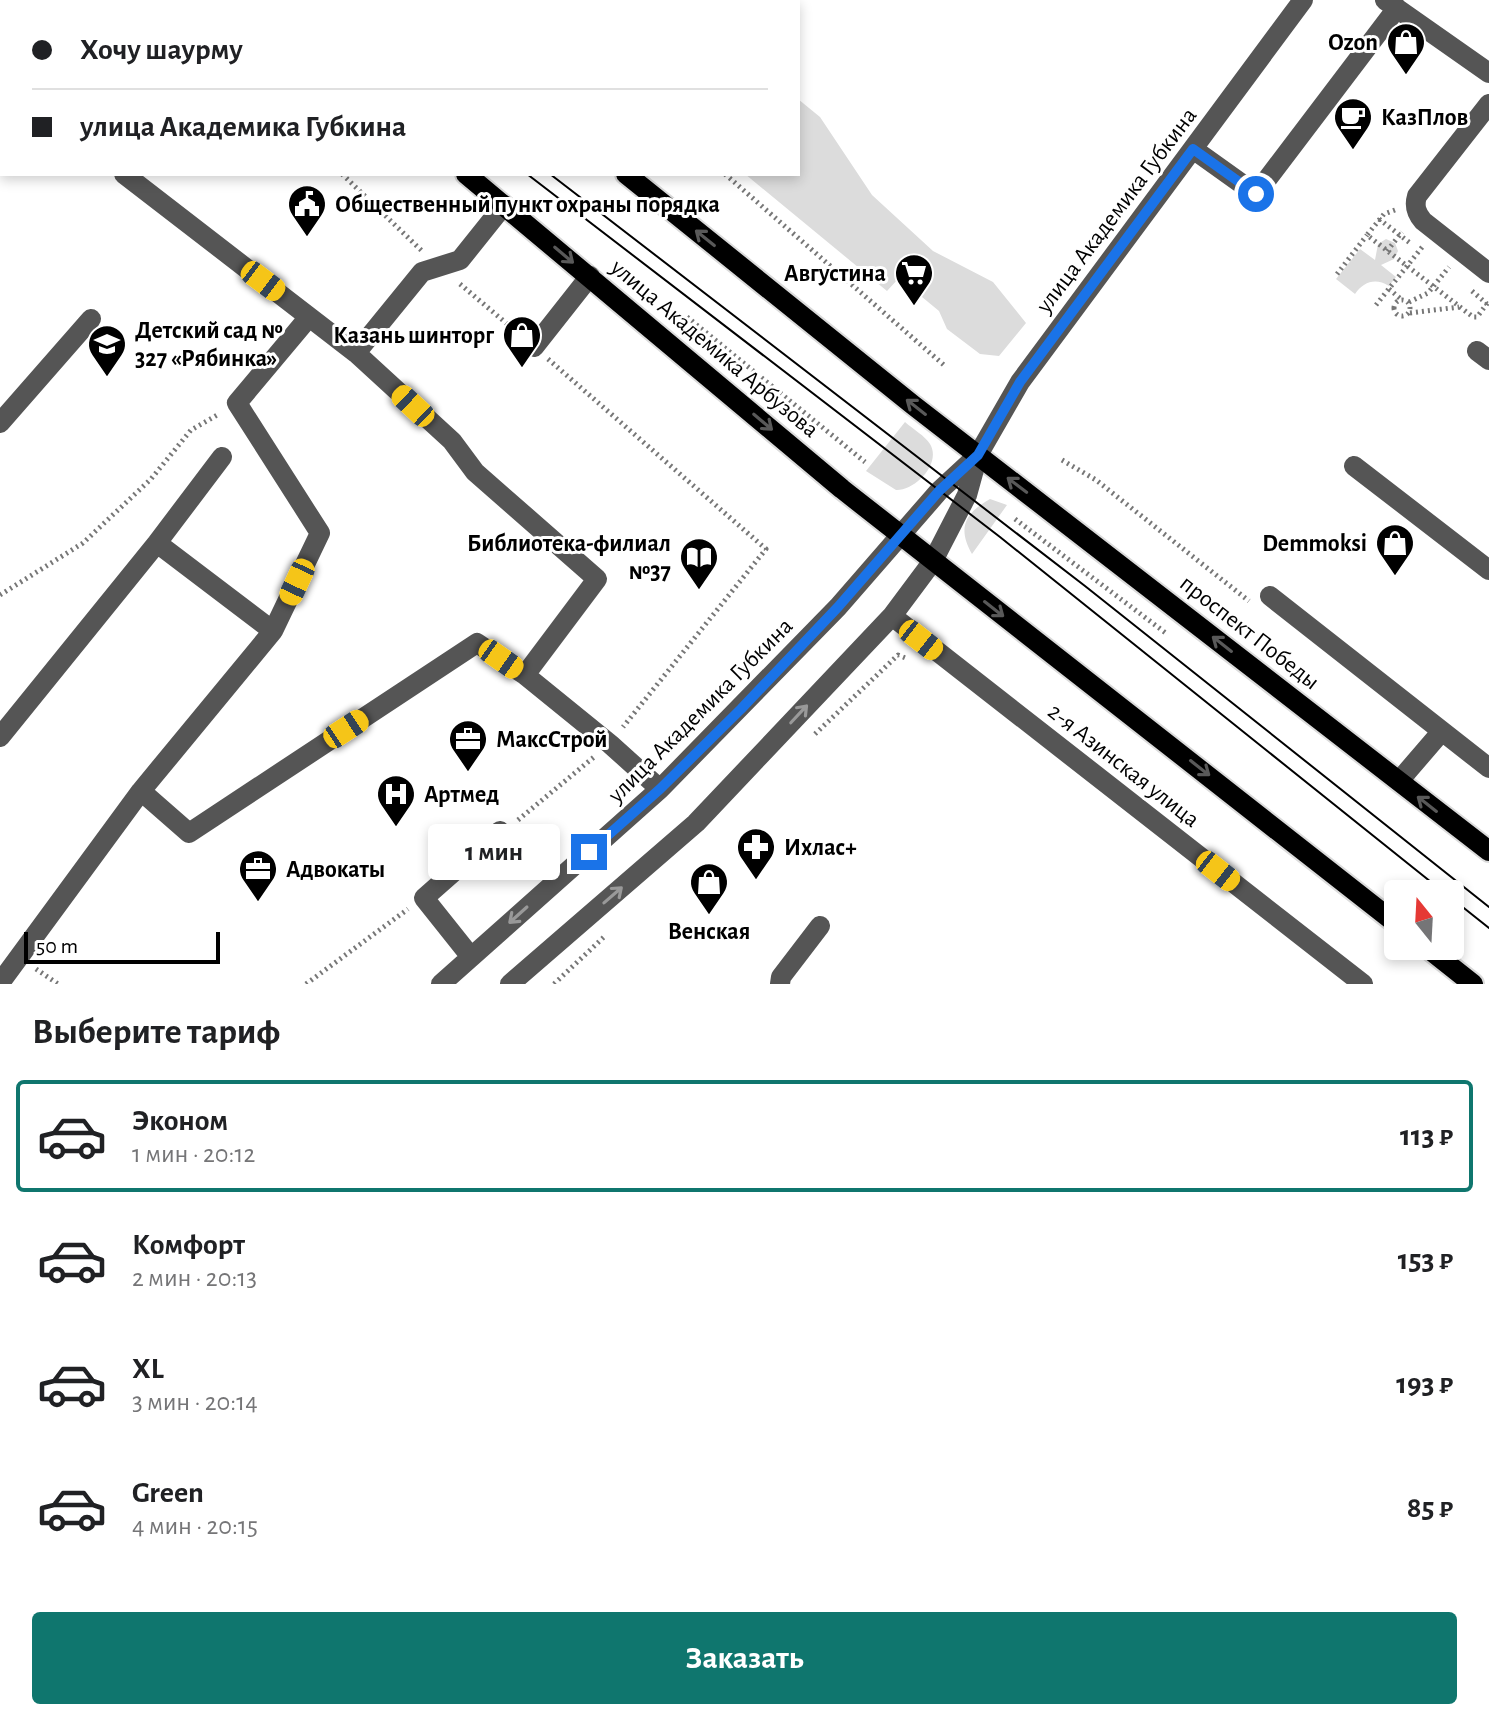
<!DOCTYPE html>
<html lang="ru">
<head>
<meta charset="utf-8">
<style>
	:root { --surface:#fff; --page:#f6f6f6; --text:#202124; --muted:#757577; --line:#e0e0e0; --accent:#0f766e }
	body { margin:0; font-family:"Alegreya Sans",sans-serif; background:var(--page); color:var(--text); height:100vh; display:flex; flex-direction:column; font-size:30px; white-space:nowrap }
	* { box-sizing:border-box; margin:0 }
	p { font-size:26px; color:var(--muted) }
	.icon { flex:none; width:44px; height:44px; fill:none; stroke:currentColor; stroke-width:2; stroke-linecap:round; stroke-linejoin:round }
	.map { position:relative; height:984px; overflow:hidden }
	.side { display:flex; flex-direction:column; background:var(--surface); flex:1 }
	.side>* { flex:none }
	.guide { position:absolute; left:0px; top:0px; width:800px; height:176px; box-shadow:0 4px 12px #0003; display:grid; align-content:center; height:176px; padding:0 32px; background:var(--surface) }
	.needle { width:52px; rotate:342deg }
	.tools { position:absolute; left:1384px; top:880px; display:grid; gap:16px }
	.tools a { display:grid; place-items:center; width:80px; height:80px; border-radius:8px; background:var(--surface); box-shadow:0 4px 12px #0003; font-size:40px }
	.scale { position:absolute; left:24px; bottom:20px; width:196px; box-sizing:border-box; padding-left:8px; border:4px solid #000; border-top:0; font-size:22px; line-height:28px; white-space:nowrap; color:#000; -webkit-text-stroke:6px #fff; paint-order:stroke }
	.end { position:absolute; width:36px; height:36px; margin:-18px; border:10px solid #1a73e8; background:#fff; box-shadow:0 0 0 4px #fff }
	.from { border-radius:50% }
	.bubble { position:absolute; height:56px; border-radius:8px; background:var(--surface); box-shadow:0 4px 12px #0003; font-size:26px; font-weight:700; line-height:56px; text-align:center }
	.car { position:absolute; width:24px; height:48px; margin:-24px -12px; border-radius:10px; box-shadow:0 0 6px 2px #0007; background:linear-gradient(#f5c518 24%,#345 0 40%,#f5c518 0 76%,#345 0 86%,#f5c518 0) }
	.guide b { display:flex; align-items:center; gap:28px; height:76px; font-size:30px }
	.guide b+b { border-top:2px solid var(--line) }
	.guide i { width:20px; height:20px; background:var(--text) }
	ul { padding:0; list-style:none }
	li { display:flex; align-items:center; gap:24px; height:112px; margin:0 16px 12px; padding:0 16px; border:4px solid transparent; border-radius:8px }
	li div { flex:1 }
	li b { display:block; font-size:30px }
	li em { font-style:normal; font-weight:700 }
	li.on { border-color:var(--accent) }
	li>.icon { width:72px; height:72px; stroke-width:1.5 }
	h2 { padding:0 32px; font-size:36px; line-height:96px }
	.action { display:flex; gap:16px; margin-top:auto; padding:16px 32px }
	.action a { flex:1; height:92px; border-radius:8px; background:var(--accent); color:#fff; font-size:32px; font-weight:700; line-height:92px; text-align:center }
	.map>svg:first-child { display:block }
	.green { fill:#dcdcdc }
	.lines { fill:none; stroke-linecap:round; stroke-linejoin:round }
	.major-casing { stroke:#dbdbdb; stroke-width:24 }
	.path { stroke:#777; stroke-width:5; stroke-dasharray:2 4; stroke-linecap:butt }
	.minor { stroke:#555; stroke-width:20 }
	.major { stroke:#000; stroke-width:20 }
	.tram { stroke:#000; stroke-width:2 }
	.oneway { stroke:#595959 }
	.oneway2 { stroke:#999 }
	.route { stroke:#1a73e8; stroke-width:10 }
	.labels { text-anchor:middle; stroke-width:6; stroke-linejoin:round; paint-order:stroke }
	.poi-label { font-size:24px; font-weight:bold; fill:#000; stroke:#fff; text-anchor:start }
	.street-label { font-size:24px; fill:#000; stroke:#fff }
</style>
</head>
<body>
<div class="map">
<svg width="1489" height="984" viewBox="0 0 1489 984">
	<rect width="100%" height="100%" fill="#fff"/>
	<path class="green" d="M 798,99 L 820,117 L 872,195 L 933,251 L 993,282 L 1026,323 L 999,356 L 980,354 L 947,329 L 939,311 L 899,278 L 887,291 L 745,174 L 798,174 Z
		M 1386,239 L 1395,243 L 1398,251 L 1394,259 L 1381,265 L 1396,277 L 1389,286 C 1376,278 1364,281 1355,294 L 1336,279 L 1360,249 L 1375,260 L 1378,244 Z
		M 905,422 C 913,429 925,436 930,444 C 942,464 914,491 896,490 L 866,471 Z
		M 990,499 L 1007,505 L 972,554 C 957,528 965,513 990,499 Z"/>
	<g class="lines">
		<g class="major-casing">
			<path id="major" d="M 217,0 L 220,2
				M 390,0 L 393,2
				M 466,174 L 842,489 L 1398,925
				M 626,174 L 913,405 L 1489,851
				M 1425,946 L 1473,984"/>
		</g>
		<path class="path" d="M 485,0 L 488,2
			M 342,174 L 422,251
			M 725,174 L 945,366
			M 1395,210 L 1384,214 L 1367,235 L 1473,317 L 1477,317 L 1489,301
			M 1379,219 L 1410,243
			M 1387,251 L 1402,232
			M 1337,274 L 1367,235
			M 460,284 L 519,334
			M 1389,289 L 1402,300
			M 1472,291 L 1487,304
			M1394 308a8 8 0 1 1 16 0a8 8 0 1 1-16 0Z
			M 1409,302 L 1428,293 L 1449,267
			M 1376,305 L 1423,246
			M 1410,313 L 1459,307
			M 687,317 L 865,462
			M 548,359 L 766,549 L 623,727
			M 1062,460 L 1096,480 L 1249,601
			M 1015,519 L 1167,634
			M 0,595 L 83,543 L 151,479 L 191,430 L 219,414
			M 815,734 L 898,655 L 908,659
			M 518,820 L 594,757
			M 36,969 L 58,984
			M 306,984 L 408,909
			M 554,984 L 606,935"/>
		<path class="minor" d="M 1385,0 L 1489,73
			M 88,2 L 89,0
			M 742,2 L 744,0
			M 0,51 L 2,52
			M 1489,104 L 1417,196 C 1414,206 1416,213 1423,221 L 1489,273
			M 1193,149 L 1256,194 L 1397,8
			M 124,174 L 356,353 L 452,441 L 475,472 L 597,579 L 525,675 L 477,643 L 189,833 L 141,791
			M 534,347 L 590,276
			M 1477,351 L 1489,360
			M 356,353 L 422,272 L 460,260 L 504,205
			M 0,423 L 91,319
			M 1354,466 L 1489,570
			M 1270,596 L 1489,768
			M 892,616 L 1363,984
			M 273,631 L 320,533 L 237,403 L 309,317
			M 525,675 L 610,744 L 660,789
			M 0,737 L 157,543 L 222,457
			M 1399,781 L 1442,731
			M 471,957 L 424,898 L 500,831
			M 0,983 L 141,791 L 273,631 L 157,543
			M 441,984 L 660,789 L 838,607 L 939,491 L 978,455
			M 510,984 L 696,823 L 892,616 L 933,561 L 967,495 L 978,455 L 1020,382 L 1303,0
			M 780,984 L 781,977 L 820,926"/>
		<use href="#major" class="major"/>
		<path class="tram" d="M 297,0 L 300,2
			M 320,0 L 324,2
			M 527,174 L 1000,537 L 1446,894
			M 550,174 L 1085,586 L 1489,907
			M 1450,897 L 1489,928"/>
	</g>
	<defs><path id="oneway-shaft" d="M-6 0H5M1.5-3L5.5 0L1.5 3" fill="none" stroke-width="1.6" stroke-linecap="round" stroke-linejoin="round" transform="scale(2)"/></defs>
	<g class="oneway">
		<use href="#oneway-shaft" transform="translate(705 238) rotate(-141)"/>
		<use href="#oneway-shaft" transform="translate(564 255) rotate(40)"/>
		<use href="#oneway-shaft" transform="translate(916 407) rotate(-142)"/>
		<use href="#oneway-shaft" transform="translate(763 422) rotate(40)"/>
		<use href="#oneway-shaft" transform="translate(1017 485) rotate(-143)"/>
		<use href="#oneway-shaft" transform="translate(994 609) rotate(38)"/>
		<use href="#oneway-shaft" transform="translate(1222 644) rotate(-142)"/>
		<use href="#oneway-shaft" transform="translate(1200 768) rotate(38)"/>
		<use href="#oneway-shaft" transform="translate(1427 804) rotate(-142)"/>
	</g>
	<g class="oneway2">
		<use href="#oneway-shaft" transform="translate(799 714) rotate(-47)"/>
		<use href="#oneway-shaft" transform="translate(613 895) rotate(-41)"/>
		<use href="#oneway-shaft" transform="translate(518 915) rotate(138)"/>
	</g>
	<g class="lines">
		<path class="route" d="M 589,852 L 660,789 L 741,709 L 838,607 L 939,491 L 978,455 L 1020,382 L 1193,149 L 1256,194"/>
	</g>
	<defs>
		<g id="shop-pin" transform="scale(2)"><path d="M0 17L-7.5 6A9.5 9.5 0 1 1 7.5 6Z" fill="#000" stroke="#fff"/><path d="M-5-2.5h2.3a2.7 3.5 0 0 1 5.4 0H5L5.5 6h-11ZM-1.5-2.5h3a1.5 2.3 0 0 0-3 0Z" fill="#fff"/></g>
		<g id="cafe-pin" transform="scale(2)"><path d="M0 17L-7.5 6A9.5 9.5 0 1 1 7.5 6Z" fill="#000" stroke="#fff"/><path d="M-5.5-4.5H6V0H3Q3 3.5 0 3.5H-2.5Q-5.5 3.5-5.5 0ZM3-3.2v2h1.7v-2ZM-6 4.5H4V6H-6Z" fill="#fff"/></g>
		<g id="civic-pin" transform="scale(2)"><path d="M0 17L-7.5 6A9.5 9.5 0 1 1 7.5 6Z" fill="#000" stroke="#fff"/><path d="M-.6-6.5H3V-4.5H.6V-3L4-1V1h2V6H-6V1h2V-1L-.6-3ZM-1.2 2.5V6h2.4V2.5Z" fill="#fff"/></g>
		<g id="supermarket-pin" transform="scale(2)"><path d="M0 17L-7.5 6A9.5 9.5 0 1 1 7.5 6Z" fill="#000" stroke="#fff"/><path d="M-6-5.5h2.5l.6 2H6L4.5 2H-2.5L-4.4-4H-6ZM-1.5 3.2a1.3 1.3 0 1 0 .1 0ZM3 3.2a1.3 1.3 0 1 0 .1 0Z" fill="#fff"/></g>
		<g id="school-pin" transform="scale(2)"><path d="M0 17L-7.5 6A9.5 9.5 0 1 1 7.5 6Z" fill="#000" stroke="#fff"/><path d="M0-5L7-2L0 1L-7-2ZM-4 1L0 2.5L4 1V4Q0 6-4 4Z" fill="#fff"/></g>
		<g id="library-pin" transform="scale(2)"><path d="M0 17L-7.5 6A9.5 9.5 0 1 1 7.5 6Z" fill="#000" stroke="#fff"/><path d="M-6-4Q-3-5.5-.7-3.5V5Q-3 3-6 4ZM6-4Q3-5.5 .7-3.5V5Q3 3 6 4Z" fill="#fff"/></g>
		<g id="office-pin" transform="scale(2)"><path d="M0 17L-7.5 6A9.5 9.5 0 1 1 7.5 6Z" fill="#000" stroke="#fff"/><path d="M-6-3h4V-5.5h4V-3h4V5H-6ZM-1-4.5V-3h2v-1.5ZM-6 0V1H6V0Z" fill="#fff"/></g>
		<g id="hospital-pin" transform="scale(2)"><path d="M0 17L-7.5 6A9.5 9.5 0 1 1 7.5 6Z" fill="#000" stroke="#fff"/><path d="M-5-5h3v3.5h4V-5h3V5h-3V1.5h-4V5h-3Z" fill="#fff"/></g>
		<g id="pharmacy-pin" transform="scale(2)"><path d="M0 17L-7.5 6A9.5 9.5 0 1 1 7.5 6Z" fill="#000" stroke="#fff"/><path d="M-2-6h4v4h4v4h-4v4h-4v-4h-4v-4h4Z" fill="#fff"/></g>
	</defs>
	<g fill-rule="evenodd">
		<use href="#shop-pin" x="1406" y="42"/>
		<use href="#cafe-pin" x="1353" y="117"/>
		<use href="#civic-pin" x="307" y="204"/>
		<use href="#supermarket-pin" x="914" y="273"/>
		<use href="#shop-pin" x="522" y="335"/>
		<use href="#school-pin" x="107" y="344"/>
		<use href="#shop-pin" x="1395" y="543"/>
		<use href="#library-pin" x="699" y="557"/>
		<use href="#office-pin" x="468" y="739"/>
		<use href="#hospital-pin" x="396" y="794"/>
		<use href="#pharmacy-pin" x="756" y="847"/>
		<use href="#office-pin" x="258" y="869"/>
		<use href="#shop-pin" x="709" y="882"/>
	</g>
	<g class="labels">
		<g class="poi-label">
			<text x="1378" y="50" text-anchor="end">Ozon</text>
			<text x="1381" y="125">КазПлов</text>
			<text x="335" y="212">Общественный пункт охраны порядка</text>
			<text x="886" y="281" text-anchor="end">Августина</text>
			<text x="135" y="338">Детский сад №<tspan x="135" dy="28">327 «Рябинка»</tspan></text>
			<text x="494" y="343" text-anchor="end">Казань шинторг</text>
			<text x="671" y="551" text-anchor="end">Библиотека-филиал<tspan x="671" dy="28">№37</tspan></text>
			<text x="1367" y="551" text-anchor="end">Demmoksi</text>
			<text x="496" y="747">МаксСтрой</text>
			<text x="424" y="802">Артмед</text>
			<text x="784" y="855">Ихлас+</text>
			<text x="286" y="877">Адвокаты</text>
			<text x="709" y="939" text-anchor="middle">Венская</text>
		</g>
		<g class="street-label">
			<text transform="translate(1116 210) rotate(-53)" y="8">улица Академика Губкина</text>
			<text transform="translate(715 348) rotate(40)" y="8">улица Академика Арбузова</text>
			<text transform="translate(1250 632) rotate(38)" y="8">проспект Победы</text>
			<text transform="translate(700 710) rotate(-45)" y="8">улица Академика Губкина</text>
			<text transform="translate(1124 765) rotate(38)" y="8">2-я Азинская улица</text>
		</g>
	</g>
</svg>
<div class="tools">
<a><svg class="needle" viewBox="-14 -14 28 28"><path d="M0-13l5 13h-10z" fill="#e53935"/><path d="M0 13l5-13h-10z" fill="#757577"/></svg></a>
</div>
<div class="scale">50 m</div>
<i class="end from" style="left:1256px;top:194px"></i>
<i class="end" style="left:589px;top:852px"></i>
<div class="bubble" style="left:428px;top:824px;width:132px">1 мин</div>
<i class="car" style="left:263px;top:281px;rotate:127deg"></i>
<i class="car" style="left:413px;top:406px;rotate:313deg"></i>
<i class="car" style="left:297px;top:582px;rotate:205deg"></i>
<i class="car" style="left:921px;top:640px;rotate:128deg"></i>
<i class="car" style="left:501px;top:659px;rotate:125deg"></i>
<i class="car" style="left:346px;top:729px;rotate:57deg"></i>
<i class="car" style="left:1218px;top:871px;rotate:128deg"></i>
<div class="guide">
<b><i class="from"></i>Хочу шаурму</b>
<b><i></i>улица Академика Губкина</b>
</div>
</div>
<section class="side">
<h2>Выберите тариф</h2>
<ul>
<li class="on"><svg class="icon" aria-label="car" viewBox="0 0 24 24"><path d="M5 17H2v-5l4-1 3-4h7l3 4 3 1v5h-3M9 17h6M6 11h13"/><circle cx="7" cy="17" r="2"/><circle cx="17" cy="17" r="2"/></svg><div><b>Эконом</b><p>1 мин · 20:12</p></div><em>113 ₽</em></li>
<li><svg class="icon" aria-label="car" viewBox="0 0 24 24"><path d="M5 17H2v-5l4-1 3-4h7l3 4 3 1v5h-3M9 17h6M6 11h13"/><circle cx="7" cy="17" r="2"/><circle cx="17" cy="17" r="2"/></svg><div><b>Комфорт</b><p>2 мин · 20:13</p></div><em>153 ₽</em></li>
<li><svg class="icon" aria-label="car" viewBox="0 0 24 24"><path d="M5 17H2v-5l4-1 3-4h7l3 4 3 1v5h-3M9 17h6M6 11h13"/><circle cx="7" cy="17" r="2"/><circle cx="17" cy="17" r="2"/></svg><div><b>XL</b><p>3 мин · 20:14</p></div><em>193 ₽</em></li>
<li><svg class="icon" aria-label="car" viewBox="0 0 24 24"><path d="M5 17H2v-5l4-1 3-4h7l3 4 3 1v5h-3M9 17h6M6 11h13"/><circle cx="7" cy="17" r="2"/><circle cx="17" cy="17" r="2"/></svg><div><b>Green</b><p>4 мин · 20:15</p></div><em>85 ₽</em></li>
</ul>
<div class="action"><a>Заказать</a></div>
</section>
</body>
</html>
